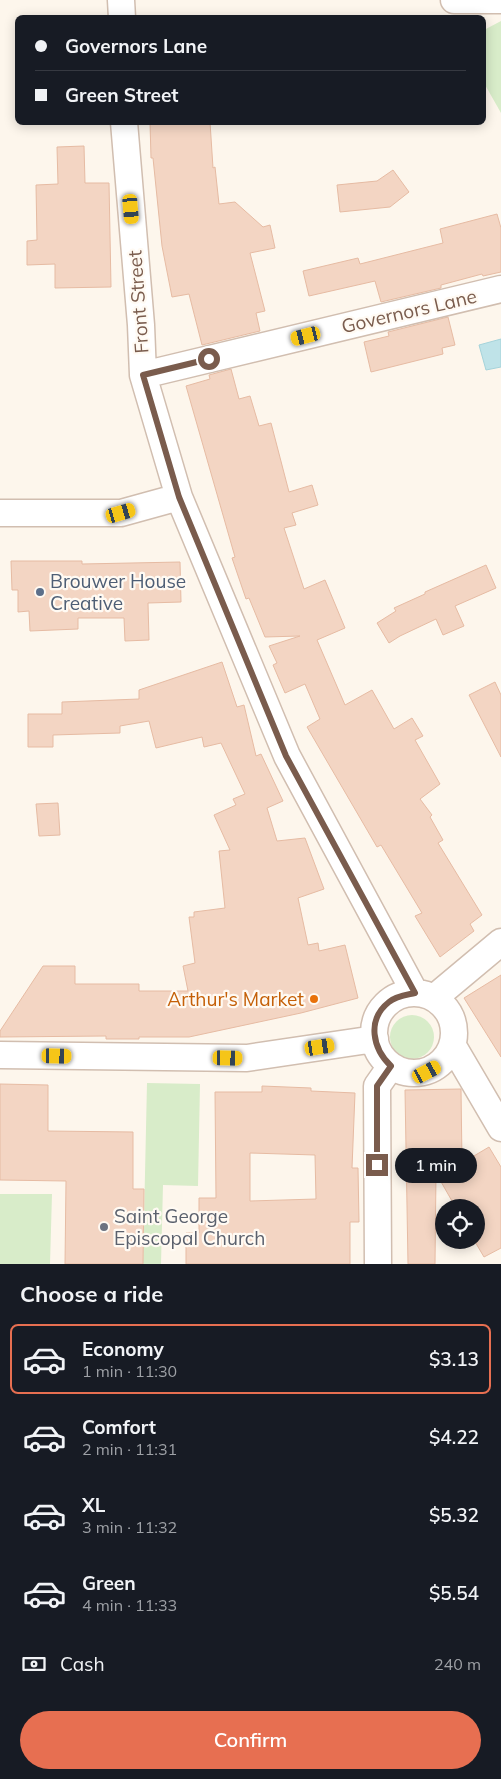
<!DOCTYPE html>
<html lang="en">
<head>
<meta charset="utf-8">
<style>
	:root { --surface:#171b24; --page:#20242c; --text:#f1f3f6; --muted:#9ea1a6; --line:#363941; --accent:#e76f51 }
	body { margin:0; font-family:Mulish,sans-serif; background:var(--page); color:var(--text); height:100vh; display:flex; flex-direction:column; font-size:19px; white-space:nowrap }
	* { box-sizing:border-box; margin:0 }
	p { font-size:16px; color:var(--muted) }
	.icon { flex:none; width:28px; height:28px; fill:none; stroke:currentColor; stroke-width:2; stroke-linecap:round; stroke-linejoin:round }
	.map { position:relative; height:1264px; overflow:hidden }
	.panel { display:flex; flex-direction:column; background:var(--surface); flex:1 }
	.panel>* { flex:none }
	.top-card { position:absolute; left:15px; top:15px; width:471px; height:110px; border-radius:8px; box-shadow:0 2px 12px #0003; display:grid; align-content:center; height:110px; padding:0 20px; background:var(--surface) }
	.tools { position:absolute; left:435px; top:1199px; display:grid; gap:10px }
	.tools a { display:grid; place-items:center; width:50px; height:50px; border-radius:50%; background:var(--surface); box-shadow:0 2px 12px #0003; font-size:25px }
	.end { position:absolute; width:22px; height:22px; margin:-11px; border:6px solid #7a5c4d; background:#fff; box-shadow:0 0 0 2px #fff }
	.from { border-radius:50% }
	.bubble { position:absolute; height:35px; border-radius:18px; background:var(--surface); box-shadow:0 2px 12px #0003; font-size:16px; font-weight:600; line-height:35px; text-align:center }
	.car { position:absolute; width:15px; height:30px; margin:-15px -8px; border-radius:6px; box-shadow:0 0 4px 1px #0007; background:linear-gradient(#f5c518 24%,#345 0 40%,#f5c518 0 76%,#345 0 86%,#f5c518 0) }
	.top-card b { display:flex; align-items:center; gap:18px; height:48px; font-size:19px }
	.top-card b+b { border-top:1px solid var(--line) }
	.top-card i { width:12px; height:12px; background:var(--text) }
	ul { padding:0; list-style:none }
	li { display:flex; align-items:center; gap:15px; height:70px; margin:0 10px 8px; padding:0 10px; border:2px solid transparent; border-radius:8px }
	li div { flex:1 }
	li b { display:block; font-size:19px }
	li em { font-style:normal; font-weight:600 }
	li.active { border-color:var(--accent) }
	li>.icon { width:45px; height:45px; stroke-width:1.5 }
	h2 { padding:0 20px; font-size:22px; line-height:60px }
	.pay { display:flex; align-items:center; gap:12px; height:55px; padding:0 20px; font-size:19px }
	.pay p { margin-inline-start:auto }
	.cta { display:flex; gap:10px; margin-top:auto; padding:10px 20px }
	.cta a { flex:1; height:58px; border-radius:30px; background:var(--accent); color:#fff; font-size:20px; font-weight:600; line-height:58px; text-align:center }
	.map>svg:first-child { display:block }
	.green { fill:#d8ecc9 }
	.water { fill:#bfe3e8; stroke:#a5d3da }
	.building { fill:#f3d5c3; stroke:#e6bba3; fill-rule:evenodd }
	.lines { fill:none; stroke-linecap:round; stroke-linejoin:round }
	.street-casing { stroke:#d1beb0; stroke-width:29 }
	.street { stroke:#fff; stroke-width:26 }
	.route { stroke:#7a5c4d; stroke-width:6 }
	.service-dot { fill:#5c6f8a; stroke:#fffaf3; stroke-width:2 }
	.food-dot { fill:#e8710a; stroke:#fffaf3; stroke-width:2 }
	.worship-dot { fill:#6b7280; stroke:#fffaf3; stroke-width:2 }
	.labels { text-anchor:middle; stroke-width:4.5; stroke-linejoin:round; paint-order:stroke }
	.street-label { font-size:19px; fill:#7a5c4d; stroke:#fffaf3 }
	.service-label { font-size:19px; fill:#4e5e75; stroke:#fffaf3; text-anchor:start }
	.food-label { font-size:19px; fill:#c56008; stroke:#fffaf3; text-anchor:end }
	.worship-label { font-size:19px; fill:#5b616d; stroke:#fffaf3; text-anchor:start }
</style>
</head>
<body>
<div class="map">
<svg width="501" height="1264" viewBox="0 0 501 1264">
	<rect width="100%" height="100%" fill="#fdf6ec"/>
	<path class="green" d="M 501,21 L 501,113 L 484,83 L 484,30 Z
		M390 1037a22 22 0 1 1 44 0a22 22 0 1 1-44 0Z
		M 147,1083 L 200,1084 L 198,1186 L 163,1185 L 161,1264 L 143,1264 Z
		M 0,1194 L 52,1194 L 50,1264 L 0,1264 Z"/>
	<path class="water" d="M 501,339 L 501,367 L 486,370 L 479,345 Z"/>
	<path class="building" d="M 150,122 L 210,122 L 213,168 L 215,167 L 219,204 L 235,202 L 263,227 L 270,225 L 275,248 L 250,253 L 265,311 L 256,313 L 260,331 L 202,345 L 189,294 L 172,297 L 162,246 L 153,158 L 151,158 Z
		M 84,146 L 85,183 L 109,183 L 111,287 L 55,288 L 55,264 L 27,265 L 27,241 L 37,240 L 36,185 L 58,184 L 57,147 Z
		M 393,170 L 409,192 L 390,207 L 340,212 L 337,185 L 377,181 Z
		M 497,214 L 501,228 L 501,272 L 483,276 L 482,274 L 441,285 L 441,288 L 381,302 L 375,281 L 309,296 L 303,271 L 358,258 L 360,264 L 443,243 L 440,229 Z
		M 448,317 L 455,345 L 442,348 L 443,354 L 371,372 L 364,342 L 389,336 L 388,332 Z
		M 231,369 L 239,399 L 250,396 L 259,426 L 271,423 L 289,492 L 312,485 L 318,505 L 292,513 L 296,525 L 284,528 L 304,589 L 325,580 L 345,628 L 317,640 L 345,705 L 372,690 L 394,729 L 412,718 L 423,736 L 415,740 L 440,784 L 420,799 L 432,815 L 430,817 L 443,840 L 438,843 L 482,915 L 470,924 L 474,931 L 440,957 L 415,916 L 422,913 L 381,845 L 377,847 L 307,727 L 320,719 L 305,684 L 285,693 L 273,665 L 277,663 L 269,646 L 300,636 L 265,637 L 249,598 L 246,599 L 232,558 L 235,557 L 186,386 L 210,379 L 209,375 Z
		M 11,561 L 82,561 L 82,564 L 180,562 L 181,602 L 148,603 L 149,640 L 125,641 L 124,618 L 78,618 L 78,629 L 30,631 L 29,611 L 18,612 L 18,590 L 12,590 Z
		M 486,565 L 496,588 L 455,606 L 464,626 L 443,635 L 436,619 L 400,636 L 389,643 L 377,623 L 396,611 L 394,608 L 425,594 L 425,592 Z
		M 222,662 L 237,707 L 244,705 L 256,756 L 261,754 L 283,801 L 267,808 L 277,841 L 305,838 L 324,889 L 298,898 L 308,945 L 318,943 L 319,951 L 345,945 L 358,998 L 301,1013 L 189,1037 L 139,1037 L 139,1039 L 106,1039 L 106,1036 L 0,1037 L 0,1031 L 43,966 L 75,966 L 75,984 L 139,984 L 139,991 L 188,991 L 183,966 L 195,963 L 189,917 L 194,917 L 194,912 L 225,908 L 219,851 L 230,850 L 214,815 L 236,805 L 233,799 L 245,794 L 221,743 L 204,747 L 202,737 L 156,748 L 149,721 L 120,726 L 120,733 L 53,735 L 53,747 L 28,747 L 28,714 L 62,714 L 62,702 L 139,699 L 139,690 Z
		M 495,682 L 501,695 L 501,757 L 469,695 Z
		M 58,803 L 60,835 L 39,836 L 36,804 Z
		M 501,975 L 501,1057 L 464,998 Z
		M 0,1084 L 48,1085 L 48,1131 L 133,1132 L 133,1189 L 144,1189 L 143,1264 L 65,1264 L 66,1181 L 0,1180 Z
		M 262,1086 L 311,1088 L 311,1091 L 355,1093 L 352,1168 L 358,1168 L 359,1222 L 350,1222 L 350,1264 L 186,1264 L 186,1233 L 199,1233 L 199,1198 L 216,1198 L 215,1092 L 262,1092 ZM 250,1153 L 315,1155 L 316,1199 L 250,1201 Z
		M 461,1089 L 462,1163 L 489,1147 L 501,1167 L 501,1248 L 484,1257 L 474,1240 L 476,1240 L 476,1208 L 456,1208 L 436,1173 L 435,1264 L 408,1264 L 405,1090 Z"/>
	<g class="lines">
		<g class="street-casing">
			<path id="street" d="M 121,0 L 122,18
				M 454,0 L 501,0
				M 124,122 L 141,325 L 143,375 L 179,497 L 287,756 L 415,993
				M 143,375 L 501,289
				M 0,513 L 121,513 L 179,497
				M374 1033a40 40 0 1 1 80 0a40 40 0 1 1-80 0Z
				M 434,998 L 501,942
				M 453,1046 L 501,1128
				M 0,1055 L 247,1058 L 375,1039
				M 378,1264 L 377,1086 L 391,1066"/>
		</g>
		<use href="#street" class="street"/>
	</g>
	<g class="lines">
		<path class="route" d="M 209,359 L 143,375 L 179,497 L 286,756 L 415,993 C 406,995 396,996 389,1002 C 366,1020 373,1049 391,1066 L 377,1086 L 377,1165"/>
	</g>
	<circle class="service-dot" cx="40" cy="592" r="5"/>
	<circle class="food-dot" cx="314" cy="999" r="5"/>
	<circle class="worship-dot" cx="104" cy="1227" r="5"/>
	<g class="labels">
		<g class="street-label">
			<text transform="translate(138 302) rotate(-94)" y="7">Front Street</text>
			<text transform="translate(409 311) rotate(-13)" y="7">Governors Lane</text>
		</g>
		<g class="service-label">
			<text x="50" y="588">Brouwer House<tspan x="50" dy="22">Creative</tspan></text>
		</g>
		<g class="food-label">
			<text x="304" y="1006">Arthur's Market</text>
		</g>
		<g class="worship-label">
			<text x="114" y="1223">Saint George<tspan x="114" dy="22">Episcopal Church</tspan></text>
		</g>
	</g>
</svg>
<div class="tools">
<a><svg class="icon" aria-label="locate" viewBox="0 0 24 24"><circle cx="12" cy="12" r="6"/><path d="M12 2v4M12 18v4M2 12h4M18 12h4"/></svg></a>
</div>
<i class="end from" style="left:209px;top:359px"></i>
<i class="end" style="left:377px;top:1165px"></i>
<div class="bubble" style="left:395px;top:1148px;width:82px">1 min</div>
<i class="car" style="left:131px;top:209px;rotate:175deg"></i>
<i class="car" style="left:306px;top:336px;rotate:256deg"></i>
<i class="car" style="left:121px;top:513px;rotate:74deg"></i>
<i class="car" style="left:320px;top:1047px;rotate:81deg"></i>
<i class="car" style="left:57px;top:1056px;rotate:91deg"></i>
<i class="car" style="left:228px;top:1058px;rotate:91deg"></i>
<i class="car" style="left:427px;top:1072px;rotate:62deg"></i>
<div class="top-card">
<b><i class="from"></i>Governors Lane</b>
<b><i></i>Green Street</b>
</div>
</div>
<section class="panel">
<h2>Choose a ride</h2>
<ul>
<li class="active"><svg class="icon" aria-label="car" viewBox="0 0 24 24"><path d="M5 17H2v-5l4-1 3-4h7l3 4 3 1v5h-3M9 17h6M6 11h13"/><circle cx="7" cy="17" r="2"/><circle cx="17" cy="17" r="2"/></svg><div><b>Economy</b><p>1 min · 11:30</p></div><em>$3.13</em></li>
<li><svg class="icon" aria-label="car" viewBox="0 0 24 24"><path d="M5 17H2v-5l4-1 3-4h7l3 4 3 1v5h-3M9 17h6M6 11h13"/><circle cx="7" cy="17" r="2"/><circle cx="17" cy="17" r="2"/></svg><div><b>Comfort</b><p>2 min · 11:31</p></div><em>$4.22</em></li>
<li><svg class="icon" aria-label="car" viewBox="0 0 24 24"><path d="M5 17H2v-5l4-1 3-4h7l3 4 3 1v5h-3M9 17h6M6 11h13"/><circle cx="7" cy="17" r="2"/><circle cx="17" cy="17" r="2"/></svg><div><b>XL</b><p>3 min · 11:32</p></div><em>$5.32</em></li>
<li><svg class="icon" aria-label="car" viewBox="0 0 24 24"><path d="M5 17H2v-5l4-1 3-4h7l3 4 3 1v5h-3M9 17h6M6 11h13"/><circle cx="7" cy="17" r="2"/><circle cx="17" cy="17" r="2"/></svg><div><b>Green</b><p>4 min · 11:33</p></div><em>$5.54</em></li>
</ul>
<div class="pay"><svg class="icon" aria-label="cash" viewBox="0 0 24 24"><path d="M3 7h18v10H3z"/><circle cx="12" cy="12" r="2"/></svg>Cash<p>240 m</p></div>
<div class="cta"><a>Confirm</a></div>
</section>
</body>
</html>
